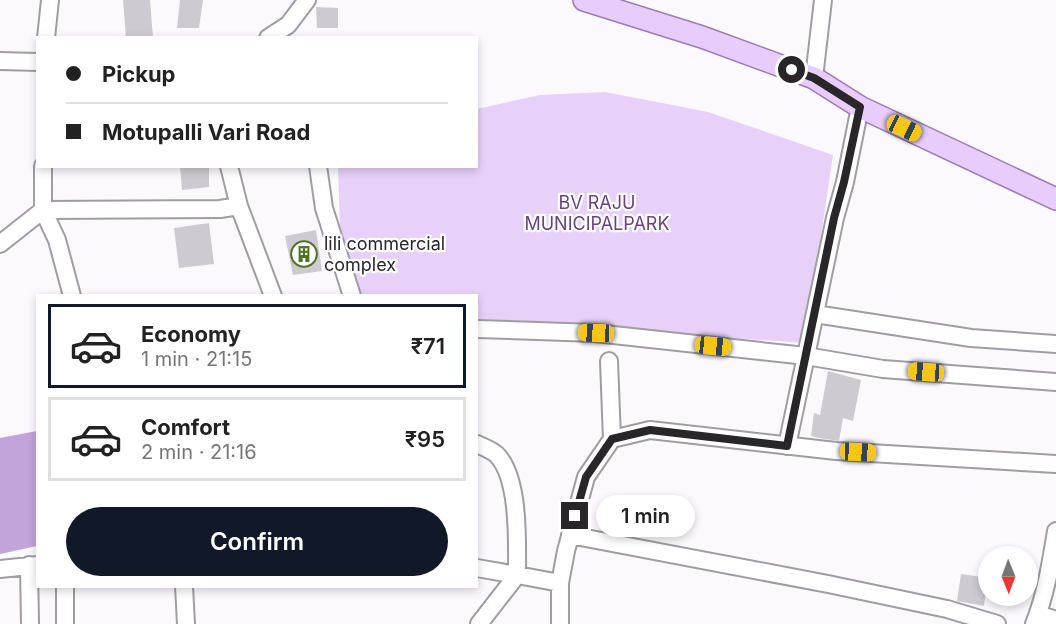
<!DOCTYPE html>
<html lang="en">
<head>
<meta charset="utf-8">
<style>
	:root { --surface:#fff; --page:#f2f2f2; --text:#222; --muted:#767676; --line:#e0e0e0; --accent:#111827 }
	body { margin:0; font-family:Inter,sans-serif; background:var(--page); color:var(--text); height:100vh; display:flex; flex-direction:column; font-size:22px; white-space:nowrap }
	* { box-sizing:border-box; margin:0 }
	p { font-size:20px; color:var(--muted) }
	.icon { flex:none; width:33px; height:33px; fill:none; stroke:currentColor; stroke-width:2; stroke-linecap:round; stroke-linejoin:round }
	.map { position:relative; flex:1; overflow:hidden }
	.details { position:absolute; left:36px; top:294px; width:442px; height:294px; display:flex; flex-direction:column; background:var(--surface); border-radius:0px; box-shadow:0 3px 9px #0003 }
	.details>* { flex:none }
	.banner { position:absolute; left:36px; top:36px; width:442px; height:132px; border-radius:0px; box-shadow:0 3px 9px #0003; display:grid; align-content:center; height:132px; padding:0 30px; background:var(--surface) }
	.needle { width:39px; rotate:179deg }
	.buttons { position:absolute; left:978px; top:546px; display:grid; gap:12px }
	.buttons a { display:grid; place-items:center; width:60px; height:60px; border-radius:50%; background:var(--surface); box-shadow:0 3px 9px #0003; font-size:30px }
	.end { position:absolute; width:27px; height:27px; margin:-14px; border:8px solid #282629; background:#fff; box-shadow:0 0 0 3px #fff }
	.from { border-radius:50% }
	.bubble { position:absolute; height:42px; border-radius:21px; background:var(--surface); box-shadow:0 3px 9px #0003; font-size:20px; font-weight:600; line-height:42px; text-align:center }
	.car { position:absolute; width:18px; height:36px; margin:-18px -9px; border-radius:8px; box-shadow:0 0 4px 2px #0007; background:linear-gradient(#f5c518 24%,#345 0 40%,#f5c518 0 76%,#345 0 86%,#f5c518 0) }
	.banner b { display:flex; align-items:center; gap:21px; height:57px; font-size:22px }
	.banner b+b { border-top:2px solid var(--line) }
	.banner i { width:15px; height:15px; background:var(--text) }
	ul { padding:10px 0 0; list-style:none }
	li { display:flex; align-items:center; gap:18px; height:84px; margin:0 12px 9px; padding:0 18px; border:3px solid var(--line); border-radius:0px }
	li div { flex:1 }
	li b { display:block; font-size:22px }
	li em { font-style:normal; font-weight:600 }
	li.selected { border-color:var(--accent) }
	li>.icon { width:54px; height:54px; stroke-width:1.5 }
	.action { display:flex; gap:12px; margin-top:auto; padding:12px 30px }
	.action a { flex:1; height:69px; border-radius:36px; background:var(--accent); color:#fff; font-size:24px; font-weight:600; line-height:69px; text-align:center }
	.map>svg:first-child { display:block }
	.green { fill:#e7d1f8 }
	.water { fill:#c3a4da }
	.building { fill:#cecad1 }
	.lines { fill:none; stroke-linecap:round; stroke-linejoin:round }
	.minor-casing { stroke:#a09ca3; stroke-width:20 }
	.major-casing { stroke:#9b7cb1; stroke-width:24 }
	.minor { stroke:#fff; stroke-width:16 }
	.major { stroke:#e8cdfc; stroke-width:21 }
	.route { stroke:#282629; stroke-width:8 }
	.labels { text-anchor:middle; stroke-width:4.5; stroke-linejoin:round; paint-order:stroke }
	.park-label { font-size:18px; fill:#694284; stroke:#fff }
	.poi-label { font-size:18px; fill:#282629; stroke:#fff; text-anchor:start }
</style>
</head>
<body>
<div class="map">
<svg width="1056" height="624" viewBox="0 0 1056 624">
	<rect width="100%" height="100%" fill="#fbf8fe"/>
	<path class="green" d="M 605,92 L 708,112 L 833,155 L 805,343 L 732,338 L 477,333 L 477,296 L 342,295 L 338,167 L 477,166 L 477,109 L 540,95 Z"/>
	<path class="water" d="M 37,431 L 37,546 L 0,554 L 0,438 Z"/>
	<path class="building" d="M 123,0 L 150,0 L 153,38 L 126,38 Z
		M 180,0 L 203,0 L 199,28 L 177,28 Z
		M 316,7 L 338,8 L 338,28 L 317,28 Z
		M 180,166 L 209,166 L 209,187 L 182,190 Z
		M 209,223 L 214,264 L 179,268 L 174,228 Z
		M 316,230 L 322,271 L 293,275 L 285,236 Z
		M 828,371 L 861,380 L 853,421 L 843,418 L 839,441 L 819,438 L 811,436 L 814,413 L 820,415 Z
		M 961,574 L 988,578 L 984,606 L 957,601 Z"/>
	<g class="lines">
		<g class="minor-casing">
			<path id="minor" d="M 46,38 L 50,0
				M 268,38 L 288,25 L 307,0
				M 0,61 L 38,62
				M 814,78 L 823,0
				M 229,166 L 239,206 L 273,296
				M 318,166 L 324,208 L 352,296
				M 0,244 L 43,210 L 43,166
				M 72,296 L 57,240 L 43,210 L 220,209 L 239,206
				M 815,314 L 971,338 L 1056,344
				M 477,329 L 595,333 L 806,356 L 883,369 L 1056,382
				M 609,361 L 612,439
				M 477,444 C 483,447 492,450 497,455 C 520,479 517,544 517,575 L 560,583
				M 787,446 L 835,218 L 845,182 L 860,107
				M 570,535 L 828,584 L 947,609 L 997,624
				M 29,565 L 30,624
				M 477,568 L 517,575 L 479,624
				M 0,569 L 38,565
				M 184,586 L 186,624
				M 1038,614 L 1056,620
				M 65,624 L 65,586
				M 560,624 L 560,583 L 566,551 L 586,477 L 612,439 L 650,430 L 836,451 L 1056,464
				M 1034,624 C 1046,594 1051,562 1056,531"/>
		</g>
		<g class="major-casing">
			<path id="major" d="M 584,0 L 702,37 L 814,78 L 860,107 L 1056,199"/>
		</g>
		<use href="#minor" class="minor"/>
		<use href="#major" class="major"/>
	</g>
	<g class="lines">
		<path class="route" d="M 575,516 L 586,477 L 612,439 L 650,430 L 787,446 L 834,218 L 844,182 L 860,107 L 814,78 L 792,70"/>
	</g>
	<defs>
		<g id="building-ring" transform="scale(1.35)"><circle r="9.5" fill="#fff" stroke="#4f7128" stroke-width="1.5"/><path d="M-4-6H4V6H1V3H-1V6H-4ZM-2.5-4.3h1.7v1.8h-1.7ZM.8-4.3h1.7v1.8H.8ZM-2.5-1h1.7V.8h-1.7ZM.8-1h1.7V.8H.8Z" fill="#4f7128"/></g>
	</defs>
	<g fill-rule="evenodd">
		<use href="#building-ring" x="304" y="254"/>
	</g>
	<g class="labels">
		<g class="park-label">
			<text x="597" y="209">BV RAJU<tspan x="597" dy="21">MUNICIPALPARK</tspan></text>
		</g>
		<g class="poi-label">
			<text x="324" y="250">lili commercial<tspan x="324" dy="21">complex</tspan></text>
		</g>
	</g>
</svg>
<div class="buttons">
<a><svg class="needle" viewBox="-14 -14 28 28"><path d="M0-13l5 13h-10z" fill="#e53935"/><path d="M0 13l5-13h-10z" fill="#767676"/></svg></a>
</div>
<i class="end from" style="left:792px;top:70px"></i>
<i class="end" style="left:575px;top:516px"></i>
<div class="bubble" style="left:596px;top:495px;width:99px">1 min</div>
<i class="car" style="left:904px;top:128px;rotate:115deg"></i>
<i class="car" style="left:596px;top:333px;rotate:272deg"></i>
<i class="car" style="left:713px;top:346px;rotate:96deg"></i>
<i class="car" style="left:926px;top:372px;rotate:274deg"></i>
<i class="car" style="left:858px;top:452px;rotate:93deg"></i>
<div class="banner">
<b><i class="from"></i>Pickup</b>
<b><i></i>Motupalli Vari Road</b>
</div>
<section class="details">
<ul>
<li class="selected"><svg class="icon" aria-label="car" viewBox="0 0 24 24"><path d="M5 17H2v-5l4-1 3-4h7l3 4 3 1v5h-3M9 17h6M6 11h13"/><circle cx="7" cy="17" r="2"/><circle cx="17" cy="17" r="2"/></svg><div><b>Economy</b><p>1 min · 21:15</p></div><em>₹71</em></li>
<li><svg class="icon" aria-label="car" viewBox="0 0 24 24"><path d="M5 17H2v-5l4-1 3-4h7l3 4 3 1v5h-3M9 17h6M6 11h13"/><circle cx="7" cy="17" r="2"/><circle cx="17" cy="17" r="2"/></svg><div><b>Comfort</b><p>2 min · 21:16</p></div><em>₹95</em></li>
</ul>
<div class="action"><a>Confirm</a></div>
</section>
</div>
</body>
</html>
